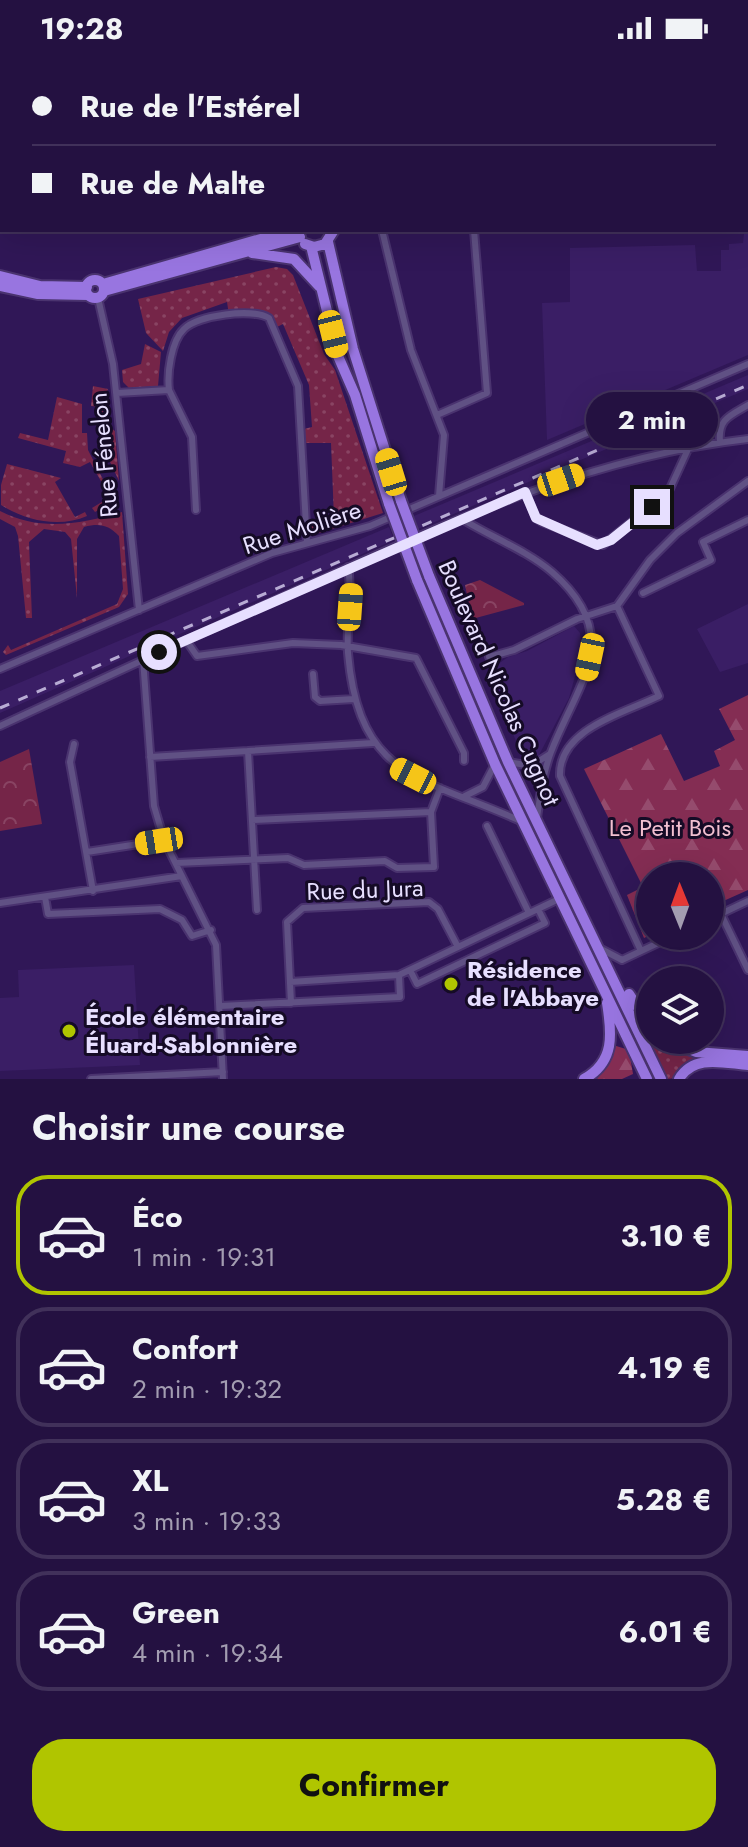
<!DOCTYPE html>
<html lang="fr">
<head>
<meta charset="utf-8">
<style>
	:root { --surface:#241141; --page:#301f4c; --text:#f1f3f6; --muted:#a39db1; --line:#41315a; --accent:#b0c500 }
	body { margin:0; font-family:Jost,sans-serif; background:var(--page); color:var(--text); height:100vh; display:flex; flex-direction:column; font-size:30px; white-space:nowrap }
	* { box-sizing:border-box; margin:0 }
	p { font-size:26px; color:var(--muted) }
	.icon { flex:none; width:44px; height:44px; fill:none; stroke:currentColor; stroke-width:2; stroke-linecap:round; stroke-linejoin:round }
	.map { position:relative; height:1023px; overflow:hidden }
	.side { display:flex; flex-direction:column; background:var(--surface); flex:1 }
	.side>* { flex:none }
	.hud { position:absolute; left:0px; top:0px; width:748px; height:176px; box-shadow:0 8px 32px #0002,0 0 0 2px var(--line); display:grid; align-content:center; height:176px; padding:0 32px; background:var(--surface) }
	.needle { width:52px; rotate:359deg }
	.fabs { position:absolute; left:636px; top:806px; display:grid; gap:16px }
	.fabs a { display:grid; place-items:center; width:88px; height:88px; border-radius:50%; background:var(--surface); box-shadow:0 8px 32px #0002,0 0 0 2px var(--line); font-size:40px }
	.end { position:absolute; width:36px; height:36px; margin:-18px; border:10px solid #e7dfff; background:#111; box-shadow:0 0 0 4px #111 }
	.from { border-radius:50% }
	.bubble { position:absolute; height:56px; border-radius:28px; background:var(--surface); box-shadow:0 8px 32px #0002,0 0 0 2px var(--line); font-size:26px; font-weight:700; line-height:56px; text-align:center }
	.car { position:absolute; width:24px; height:48px; margin:-24px -12px; border-radius:10px; box-shadow:0 0 6px 2px #0007; background:linear-gradient(#f5c518 24%,#345 0 40%,#f5c518 0 76%,#345 0 86%,#f5c518 0) }
	.hud b { display:flex; align-items:center; gap:28px; height:76px; font-size:30px }
	.hud b+b { border-top:2px solid var(--line) }
	.hud i { width:20px; height:20px; background:var(--text) }
	ul { padding:0; list-style:none }
	li { display:flex; align-items:center; gap:24px; height:120px; margin:0 16px 12px; padding:0 16px; border:4px solid var(--line); border-radius:32px }
	li div { flex:1 }
	li b { display:block; font-size:30px }
	li em { font-style:normal; font-weight:700 }
	li.current { border-color:var(--accent) }
	li>.icon { width:72px; height:72px; stroke-width:1.5 }
	h2 { padding:0 32px; font-size:36px; line-height:96px }
	.cta { display:flex; gap:16px; margin-top:auto; padding:16px 32px }
	.cta a { flex:1; height:92px; border-radius:32px; background:var(--accent); color:#111; font-size:32px; font-weight:700; line-height:92px; text-align:center }
	.status { display:flex; justify-content:space-between; align-items:center; height:56px; padding:0 40px; background:var(--surface); direction:ltr }
	.status svg { height:22px; fill:currentColor }
	.map>svg:first-child { display:block }
	.built { fill:#3a1e65 }
	.grass { fill:url(#grass-dots) }
	.forest { fill:url(#forest-firs) }
	.park { fill:url(#park-crowns) }
	.lines { fill:none; stroke-linecap:round; stroke-linejoin:round }
	.street-casing { stroke:#4a336f; stroke-width:10 }
	.primary-casing { stroke:#4a336f; stroke-width:14 }
	.street { stroke:#605184; stroke-width:6 }
	.primary { stroke:#9875e0; stroke-width:10 }
	.rail { stroke:#b8acd4; stroke-width:3; stroke-dasharray:10 10; stroke-linecap:butt }
	.primary-bridge-casing { stroke:#4a336f; stroke-width:14; stroke-linecap:butt }
	.primary-bridge { stroke:#9875e0; stroke-width:10 }
	.route { stroke:#e7dfff; stroke-width:10 }
	.poi-dot { fill:#b0c500; stroke:#150b26; stroke-width:3 }
	.labels { text-anchor:middle; stroke-width:6; stroke-linejoin:round; paint-order:stroke }
	.street-label { font-size:24px; fill:#e7dfff; stroke:#150b26 }
	.park-label { font-size:24px; fill:#f2bfd0; stroke:#150b26 }
	.poi-label { font-size:24px; font-weight:bold; fill:#e7dfff; stroke:#150b26; text-anchor:start }
</style>
</head>
<body>
<div class="status"><b>19:28</b><svg viewBox="0 0 49 12"><path d="M0 12V9h3v3zM5 12V6h3v6zM10 12V3h3v9zM15 12V0h3v12zM26 1h20v11H26zM47 4h2v5h-2z"/></svg></div>
<div class="map">
<svg width="748" height="1023" viewBox="0 0 748 1023">
	<defs>
		<pattern id="grass-dots" width="8" height="8" patternUnits="userSpaceOnUse" patternTransform="scale(2)"><rect width="8" height="8" fill="#752548"/><path d="M2 2h.1M6 6h.1" fill="none" stroke="#894463" stroke-width="1.8" stroke-linecap="round"/></pattern>
		<pattern id="forest-firs" width="22" height="20" patternUnits="userSpaceOnUse" patternTransform="scale(2)"><rect width="22" height="20" fill="#842d53"/><path d="M5 1l3.5 6h-7zM16 11l3.5 6h-7z" fill="#954b6d"/></pattern>
		<pattern id="park-crowns" width="20" height="18" patternUnits="userSpaceOnUse" patternTransform="scale(2)"><rect width="20" height="18" fill="#752548"/><path d="M2 6a3 3 0 1 1 6 0M12 15a3 3 0 1 1 6 0" fill="none" stroke="#894463"/></pattern>
	</defs>
	<rect width="100%" height="100%" fill="#301757"/>
	<path class="built" d="M 748,138 L 748,299 L 547,384 L 542,247 L 570,246 L 570,192 L 695,189 L 697,215 L 721,215 L 721,194 L 729,194 L 729,188 L 743,187 Z
		M 748,319 L 748,333 L 418,473 L 414,460 Z
		M 389,471 L 394,484 L 0,657 L 0,635 Z
		M 748,548 L 748,607 L 720,616 L 697,573 Z
		M 574,570 L 580,577 L 582,595 L 569,642 L 539,699 L 524,704 L 487,616 L 508,601 L 527,595 Z
		M 134,909 L 140,1009 L 0,1015 L 0,942 L 19,941 L 18,914 Z"/>
	<path class="grass" d="M 276,211 L 287,213 L 293,219 L 324,298 L 335,314 L 383,457 L 319,477 L 311,474 L 310,467 L 334,462 L 331,387 L 305,387 L 304,373 L 312,371 L 309,329 L 283,268 L 275,272 L 269,261 L 229,259 L 227,246 L 182,262 L 169,276 L 163,295 L 146,277 L 138,243 Z
		M 145,288 L 161,296 L 158,330 L 129,332 L 123,326 L 122,314 L 141,308 Z
		M 93,330 L 108,333 C 100,348 101,365 115,375 L 119,425 L 102,389 L 101,351 L 91,350 Z
		M 57,341 L 82,348 L 82,377 L 87,377 L 88,394 L 114,445 L 95,456 L 92,452 L 110,441 L 90,406 L 80,411 L 63,407 L 66,395 L 18,382 L 20,377 L 48,384 Z
		M 7,408 L 61,422 L 55,426 L 75,461 L 85,456 L 87,460 C 60,472 26,465 1,449 L 1,429 Z
		M 0,455 C 41,476 80,468 122,456 L 128,538 L 119,551 L 6,599 L 3,596 L 8,589 L 11,594 L 117,548 L 123,533 L 119,480 C 108,469 100,467 84,471 L 77,483 L 77,542 L 71,483 L 65,476 L 44,473 L 29,486 L 32,562 L 26,562 L 18,480 L 15,471 L 0,463 Z
		M 641,968 L 650,976 L 650,984 L 693,999 L 719,1002 C 698,1004 686,1023 666,1023 Z"/>
	<path class="forest" d="M 748,639 L 748,834 L 710,851 L 710,820 L 650,820 L 650,879 L 644,882 L 627,839 L 643,831 L 584,713 L 661,678 L 684,725 L 720,710 L 714,695 L 735,684 L 719,653 Z
		M 613,989 L 629,994 L 633,1018 L 622,1023 L 597,1023 Z"/>
	<path class="park" d="M 480,524 L 524,547 L 524,549 L 472,563 L 465,529 Z
		M 29,693 L 42,768 L 0,775 L 0,706 Z"/>
	<g class="lines">
		<g class="street-casing">
			<path id="street" d="M 434,2 L 438,0
				M 746,62 L 748,61
				M 0,149 L 2,150
				M 382,174 L 411,294 L 444,379 L 439,440
				M 98,242 L 113,308 L 139,554
				M 169,334 L 192,381 L 196,454
				M 117,337 L 169,334 C 167,318 171,285 184,273 C 198,259 252,252 269,262 L 298,330 L 307,487
				M 437,359 L 487,337 L 474,174
				M 720,386 C 718,363 729,360 748,349
				M 525,436 L 536,462 L 542,466 L 603,489 L 668,437 L 689,391
				M 462,463 C 491,481 526,494 552,516 C 626,580 577,628 551,696 C 543,717 540,740 537,762
				M 348,511 C 353,540 346,568 348,597 C 359,725 424,721 523,766
				M 643,537 L 711,504 L 703,486 L 748,464
				M 617,550 L 659,640 C 624,657 558,673 560,720 L 641,895
				M 186,584 L 197,600 L 293,587 L 341,589 L 416,602 L 464,697 L 464,705
				M 489,601 L 514,594 L 577,563 L 617,550 L 650,504 L 677,477 L 748,425
				M 143,603 L 154,750 L 164,784 L 216,889 L 223,1023
				M 0,613 L 272,497 L 370,470 L 748,308
				M 313,618 L 315,641 L 320,645 L 354,643
				M 0,670 C 108,620 216,570 325,522 C 461,460 598,400 748,383
				M 74,688 L 70,706 L 93,835
				M 248,695 L 373,687
				M 150,701 L 248,695 L 257,854
				M 508,706 L 531,710 L 550,698
				M 465,740 L 483,731 L 494,710
				M 252,764 L 431,756
				M 487,770 L 529,857
				M 87,796 L 164,784
				M 176,807 L 288,802 L 304,809 L 385,805 L 397,812 L 434,811 L 431,756 L 440,732
				M 45,841 L 48,858 L 160,853 L 182,864 L 192,880 L 211,874
				M 0,847 L 182,820
				M 721,858 L 748,914
				M 710,863 L 748,845
				M 601,893 L 622,904 L 673,880
				M 410,914 L 417,928 L 545,867 L 538,853
				M 290,926 L 399,919 L 561,842
				M 291,947 L 287,866 L 303,852 L 429,846 L 438,853 L 458,891
				M 220,950 L 400,941 L 399,919
				M 91,1023 L 223,1016"/>
		</g>
		<g class="primary-casing">
			<path id="primary" d="M 746,126 L 748,126
				M 328,186 L 353,293 L 401,445
				M 305,188 L 314,191 L 325,188 L 334,174
				M 311,190 L 338,300 L 355,339 L 389,448
				M 252,197 L 294,203 L 319,230
				M 0,220 L 40,230 L 87,231
				M86 233a9 9 0 1 1 18 0a9 9 0 1 1-18 0Z
				M 103,228 L 292,174
				M 0,230 L 38,238 L 88,239
				M 104,235 L 300,181
				M 429,520 L 508,706 L 661,1023
				M 417,524 L 495,708 L 647,1023
				M 629,938 L 650,970
				M 667,984 L 696,996 L 748,1000
				M 584,1023 C 615,1006 612,978 607,947
				M 679,1023 C 694,998 723,1007 748,1009"/>
		</g>
		<use href="#street" class="street"/>
		<use href="#primary" class="primary"/>
		<path class="rail" d="M 0,652 L 748,329"/>
		<g class="primary-bridge-casing">
			<path id="primary-bridge" d="M 401,445 L 429,520
				M 389,448 L 417,524"/>
		</g>
		<use href="#primary-bridge" class="primary-bridge"/>
	</g>
	<g class="lines">
		<path class="route" d="M 159,596 L 525,436 L 536,462 L 597,489 L 611,484 L 652,451"/>
	</g>
	<g class="poi-dot">
		<circle cx="451" cy="928" r="8"/>
		<circle cx="69" cy="975" r="8"/>
	</g>
	<g class="labels">
		<g class="street-label">
			<text transform="translate(104 399) rotate(-95)" y="8">Rue Fénelon</text>
			<text transform="translate(302 472) rotate(-18)" y="8">Rue Molière</text>
			<text transform="translate(499 627) rotate(66)" y="8">Boulevard Nicolas Cugnot</text>
			<text transform="translate(365 834) rotate(-2)" y="8">Rue du Jura</text>
		</g>
		<g class="park-label">
			<text x="670" y="780">Le Petit Bois</text>
		</g>
		<g class="poi-label">
			<text x="467" y="922">Résidence<tspan x="467" dy="28">de l'Abbaye</tspan></text>
			<text x="85" y="969">École élémentaire<tspan x="85" dy="28">Éluard-Sablonnière</tspan></text>
		</g>
	</g>
</svg>
<div class="fabs">
<a><svg class="needle" viewBox="-14 -14 28 28"><path d="M0-13l5 13h-10z" fill="#e53935"/><path d="M0 13l5-13h-10z" fill="#a39db1"/></svg></a>
<a><svg class="icon" aria-label="layers" viewBox="0 0 24 24"><path d="M12 4l9 5-9 5-9-5zM3 14l9 5 9-5"/></svg></a>
</div>
<i class="end from" style="left:159px;top:596px"></i>
<i class="end" style="left:652px;top:451px"></i>
<div class="bubble" style="left:586px;top:336px;width:132px">2 min</div>
<i class="car" style="left:333px;top:278px;rotate:166deg"></i>
<i class="car" style="left:391px;top:416px;rotate:343deg"></i>
<i class="car" style="left:561px;top:424px;rotate:71deg"></i>
<i class="car" style="left:350px;top:551px;rotate:4deg"></i>
<i class="car" style="left:590px;top:601px;rotate:192deg"></i>
<i class="car" style="left:413px;top:720px;rotate:297deg"></i>
<i class="car" style="left:159px;top:785px;rotate:261deg"></i>
<div class="hud">
<b><i class="from"></i>Rue de l'Estérel</b>
<b><i></i>Rue de Malte</b>
</div>
</div>
<section class="side">
<h2>Choisir une course</h2>
<ul>
<li class="current"><svg class="icon" aria-label="car" viewBox="0 0 24 24"><path d="M5 17H2v-5l4-1 3-4h7l3 4 3 1v5h-3M9 17h6M6 11h13"/><circle cx="7" cy="17" r="2"/><circle cx="17" cy="17" r="2"/></svg><div><b>Éco</b><p>1 min · 19:31</p></div><em>3.10 €</em></li>
<li><svg class="icon" aria-label="car" viewBox="0 0 24 24"><path d="M5 17H2v-5l4-1 3-4h7l3 4 3 1v5h-3M9 17h6M6 11h13"/><circle cx="7" cy="17" r="2"/><circle cx="17" cy="17" r="2"/></svg><div><b>Confort</b><p>2 min · 19:32</p></div><em>4.19 €</em></li>
<li><svg class="icon" aria-label="car" viewBox="0 0 24 24"><path d="M5 17H2v-5l4-1 3-4h7l3 4 3 1v5h-3M9 17h6M6 11h13"/><circle cx="7" cy="17" r="2"/><circle cx="17" cy="17" r="2"/></svg><div><b>XL</b><p>3 min · 19:33</p></div><em>5.28 €</em></li>
<li><svg class="icon" aria-label="car" viewBox="0 0 24 24"><path d="M5 17H2v-5l4-1 3-4h7l3 4 3 1v5h-3M9 17h6M6 11h13"/><circle cx="7" cy="17" r="2"/><circle cx="17" cy="17" r="2"/></svg><div><b>Green</b><p>4 min · 19:34</p></div><em>6.01 €</em></li>
</ul>
<div class="cta"><a>Confirmer</a></div>
</section>
</body>
</html>
